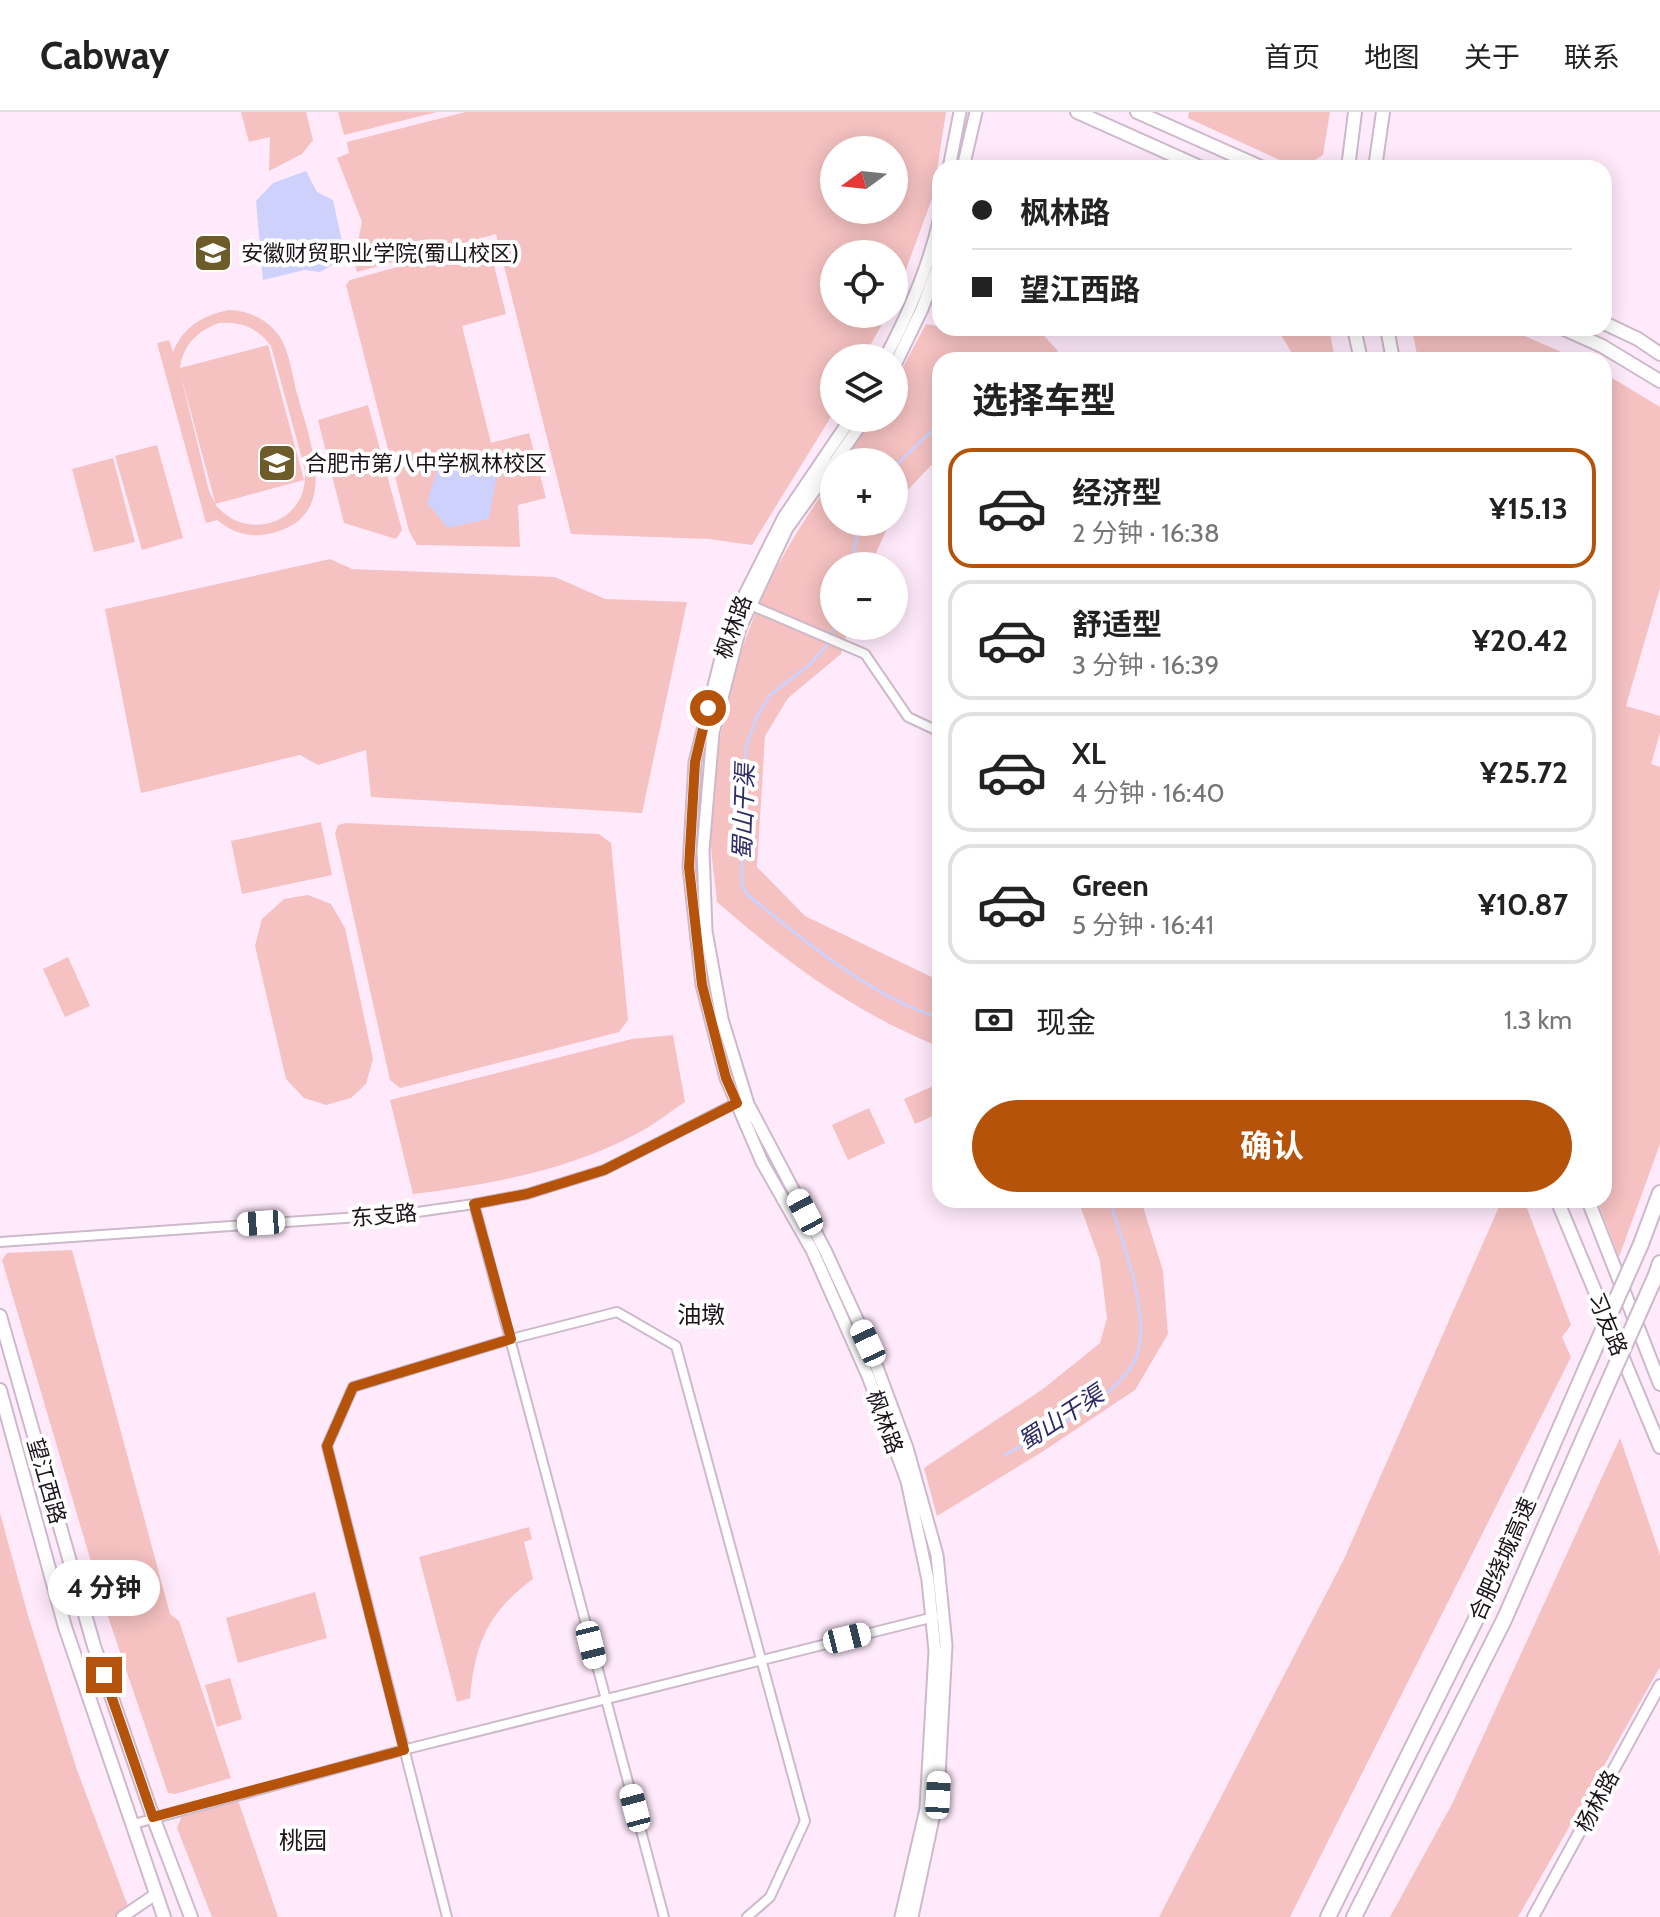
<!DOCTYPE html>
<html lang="zh">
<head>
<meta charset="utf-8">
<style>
	:root { --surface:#fff; --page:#f2f2f2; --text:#222; --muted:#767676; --line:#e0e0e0; --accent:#b45309 }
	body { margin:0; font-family:Cabin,"Noto Sans SC",sans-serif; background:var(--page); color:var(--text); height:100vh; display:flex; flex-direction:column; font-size:30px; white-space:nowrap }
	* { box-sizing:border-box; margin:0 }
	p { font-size:26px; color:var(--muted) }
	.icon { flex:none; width:44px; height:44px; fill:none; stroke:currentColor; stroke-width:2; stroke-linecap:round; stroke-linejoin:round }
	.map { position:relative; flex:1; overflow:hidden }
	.drawer { position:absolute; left:932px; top:240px; width:680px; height:856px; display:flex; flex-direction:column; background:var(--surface); border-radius:24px; box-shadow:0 4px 20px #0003 }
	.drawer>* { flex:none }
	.banner { position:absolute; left:932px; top:48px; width:680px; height:176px; border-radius:24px; box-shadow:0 4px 20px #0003; display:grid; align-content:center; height:176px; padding:0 40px; background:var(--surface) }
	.needle { width:52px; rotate:255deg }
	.tools { position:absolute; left:820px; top:24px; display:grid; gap:16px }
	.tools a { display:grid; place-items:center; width:88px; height:88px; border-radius:50%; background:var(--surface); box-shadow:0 4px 20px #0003; font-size:40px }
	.end { position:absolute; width:36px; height:36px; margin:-18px; border:10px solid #b45309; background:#fff; box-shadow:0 0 0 4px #fff }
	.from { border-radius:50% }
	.bubble { position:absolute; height:56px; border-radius:28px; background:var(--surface); box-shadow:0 4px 20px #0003; font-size:26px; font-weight:700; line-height:56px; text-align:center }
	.car { position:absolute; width:24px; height:48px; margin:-24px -12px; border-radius:10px; box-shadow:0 0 6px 2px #0007; background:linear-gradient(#fff 24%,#345 0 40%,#fff 0 76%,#345 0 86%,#fff 0) }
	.banner b { display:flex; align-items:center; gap:28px; height:76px; font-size:30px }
	.banner b+b { border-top:2px solid var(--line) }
	.banner i { width:20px; height:20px; background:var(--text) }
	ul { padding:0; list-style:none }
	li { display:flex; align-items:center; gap:24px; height:120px; margin:0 16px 12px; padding:0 24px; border:4px solid var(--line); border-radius:24px }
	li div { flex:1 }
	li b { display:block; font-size:30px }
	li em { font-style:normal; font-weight:700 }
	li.active { border-color:var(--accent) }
	li>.icon { width:72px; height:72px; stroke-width:1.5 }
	h2 { padding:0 40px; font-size:36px; line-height:96px }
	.pay { display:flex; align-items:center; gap:20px; height:88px; padding:0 40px; font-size:30px }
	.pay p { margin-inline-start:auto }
	.primary-button { display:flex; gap:16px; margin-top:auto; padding:16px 40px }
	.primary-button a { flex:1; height:92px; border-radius:48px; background:var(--accent); color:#fff; font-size:32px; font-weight:700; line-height:92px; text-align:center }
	header { display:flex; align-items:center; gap:48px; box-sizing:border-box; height:112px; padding:0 40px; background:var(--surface); border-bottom:2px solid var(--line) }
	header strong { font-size:38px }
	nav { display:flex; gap:44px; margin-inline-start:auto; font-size:28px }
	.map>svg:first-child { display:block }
	.green { fill:#f5c1c1; fill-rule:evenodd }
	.water { fill:#ced1fc }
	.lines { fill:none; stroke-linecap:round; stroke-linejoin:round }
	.stream { stroke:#ced1fc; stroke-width:3 }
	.minor-casing { stroke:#cdb9cb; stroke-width:12 }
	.tertiary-casing { stroke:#cdb9cb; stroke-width:14 }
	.secondary-casing { stroke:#cdb9cb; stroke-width:15 }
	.primary-casing { stroke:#cdb9cb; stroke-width:16 }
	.motorway-casing { stroke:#cdb9cb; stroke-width:18 }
	.minor { stroke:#fff; stroke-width:8 }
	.tertiary { stroke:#fff; stroke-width:10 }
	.secondary { stroke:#fff; stroke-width:11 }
	.primary { stroke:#fff; stroke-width:12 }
	.motorway { stroke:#fff; stroke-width:14 }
	.motorway-bridge-casing { stroke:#cdb9cb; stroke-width:18; stroke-linecap:butt }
	.motorway-bridge { stroke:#fff; stroke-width:14 }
	.route { stroke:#b45309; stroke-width:10 }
	.labels { text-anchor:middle; stroke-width:8; stroke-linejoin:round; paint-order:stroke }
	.poi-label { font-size:22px; fill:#1b141a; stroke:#fff; text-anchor:start }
	.street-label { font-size:22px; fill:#1b141a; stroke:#fff }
	.water-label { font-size:24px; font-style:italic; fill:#2e2b68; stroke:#fff }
	.neighbourhood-label { font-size:24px; fill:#1b141a; stroke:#fff }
</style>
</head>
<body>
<header>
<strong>Cabway</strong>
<nav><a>首页</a><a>地图</a><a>关于</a><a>联系</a></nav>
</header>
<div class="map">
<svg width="1660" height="1805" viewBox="0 0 1660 1805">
	<rect width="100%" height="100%" fill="#ffeafc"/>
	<path class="green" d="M 241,0 L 306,0 L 313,28 L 302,42 L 269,59 L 270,25 L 249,30 Z
		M 338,0 L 437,0 L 344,23 Z
		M 466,0 L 946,0 L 933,84 L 894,190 L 894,142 L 834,142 L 834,202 L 888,202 L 863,246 L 834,246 L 834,300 L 752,433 L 709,427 L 571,422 L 496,122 L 357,160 L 354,149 L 362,110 L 337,46 L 349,41 L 347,30 ZM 834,38 L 894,38 L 894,98 L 834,98 Z
		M 1189,0 L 1330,0 L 1323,43 L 1302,56 L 1297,56 L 1188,6 Z
		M 478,133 L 490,137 L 506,202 L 462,214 L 491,331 L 529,321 L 546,386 L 518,393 L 520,435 L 417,433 L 409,419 L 346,173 L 350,168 Z
		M 229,198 C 247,198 266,207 277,221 C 290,237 292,265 298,285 C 311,333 342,407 268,422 C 249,426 231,420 217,408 L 206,411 L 157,231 L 169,228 L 173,240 C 183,215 203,203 229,198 ZM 219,211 C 241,209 258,216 271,234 L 304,354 C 314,408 248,434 215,392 L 304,368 L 268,233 L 180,256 C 183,233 197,219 219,211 ZM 180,260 L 215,390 L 215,391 L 209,379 Z
		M 926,212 L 952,217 L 1037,216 L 1058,239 L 1047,248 L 940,248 L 940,344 L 902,384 L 894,402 L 894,350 L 844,350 L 873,306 L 894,306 L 894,272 Z
		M 1277,216 L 1329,216 L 1335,248 L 1296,248 Z
		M 1412,216 L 1506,216 L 1580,248 L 1418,248 Z
		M 1604,261 L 1660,295 L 1660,476 L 1626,594 L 1660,604 L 1660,621 L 1651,652 L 1660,655 L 1660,1032 L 1619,1145 L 1597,1088 L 1604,1088 Z
		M 368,293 L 402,418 L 396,427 L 344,411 L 318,308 Z
		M 157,333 L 183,426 L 142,438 L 115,344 Z
		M 113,346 L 135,430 L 94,440 L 72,357 Z
		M 834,364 L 834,410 L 890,410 L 870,454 L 834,454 L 834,514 L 849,514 L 841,542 L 788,586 L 765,624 L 757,755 L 805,804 L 940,869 L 940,935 C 855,901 786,850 717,790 C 715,765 709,737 711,711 C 715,629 733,543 770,469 C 788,432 811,398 834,364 Z
		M 330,447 L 352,457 L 555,465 L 605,487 L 687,490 L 642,701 L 371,685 L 366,638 L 318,653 L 300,643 L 141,681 L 105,497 Z
		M 321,710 L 332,763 L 242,782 L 231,729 Z
		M 345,711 L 599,722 L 611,731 L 628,908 L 619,920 L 400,976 L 390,968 L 335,721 L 338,713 Z
		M 308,783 L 331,792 L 345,816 L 373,947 L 366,972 L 351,986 L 326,993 L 304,986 L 286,967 L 255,834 L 262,807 L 284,787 Z
		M 68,845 L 90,894 L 65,905 L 43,857 Z
		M 673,923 L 685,990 C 670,1000 655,1012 638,1021 C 570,1058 489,1073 413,1082 L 390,988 L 632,927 Z
		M 940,971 L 940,1001 L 915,1012 L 904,987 Z
		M 869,996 L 885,1031 L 848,1048 L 832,1013 Z
		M 1078,1088 L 1141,1088 L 1163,1159 L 1168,1222 L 1135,1278 L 1042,1340 L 937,1404 L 924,1356 L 1043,1277 L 1100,1231 L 1107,1206 L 1100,1149 Z
		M 1502,1088 L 1524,1088 L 1571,1213 L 1562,1225 L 1571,1245 L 1290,1805 L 1159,1805 L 1344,1447 Z
		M 72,1138 L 170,1502 L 179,1509 L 231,1666 L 175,1682 L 168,1681 L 102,1487 L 2,1148 L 7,1141 Z
		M 1620,1326 L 1660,1443 L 1660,1555 L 1518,1805 L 1390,1805 L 1452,1692 Z
		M 0,1401 L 29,1507 L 77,1658 L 132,1805 L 0,1805 Z
		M 529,1415 L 532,1427 L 524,1430 L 533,1467 C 488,1500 475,1531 470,1586 L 457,1590 L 419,1445 Z
		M 315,1480 L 327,1526 L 238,1551 L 226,1506 Z
		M 230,1566 L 242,1607 L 217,1615 L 205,1573 Z
		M 238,1688 L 278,1805 L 212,1805 L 177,1716 L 183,1701 Z"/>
	<path class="water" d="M 306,59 L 317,80 L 333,88 L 343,134 L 341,148 L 320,160 L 304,158 L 263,168 L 256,89 L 273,71 Z
		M 476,352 L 497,363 L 489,407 L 448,416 L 427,391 L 438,354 Z"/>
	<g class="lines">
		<path class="stream" d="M 1006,248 L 1012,242
			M 894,355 L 940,311
			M 850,454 L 861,410
			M 834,514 L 829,531 L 809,553 L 770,583 L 756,606 L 746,635 L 742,692 L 742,775 L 749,784 C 805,829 871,885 940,906
			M 1005,1343 C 1045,1320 1111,1291 1134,1250 C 1155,1212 1122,1127 1109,1088"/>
		<g class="minor-casing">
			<path id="minor" d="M 748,492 L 865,542 L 908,605 L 940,620
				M 474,1092 L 664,1805
				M 0,1130 L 403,1102 L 474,1092 L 527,1082 L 604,1058 L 740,989
				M 134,1712 L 403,1638 L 934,1505
				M 447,1805 L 327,1334 L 353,1275 L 511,1227 L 617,1200 L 676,1234 L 805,1709 L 770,1785 L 747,1805"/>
		</g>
		<g class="tertiary-casing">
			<path id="tertiary" d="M 122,1805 L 156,1782
				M 1533,1805 L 1660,1573"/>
		</g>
		<g class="secondary-casing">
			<path id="secondary" d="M 949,56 L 960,0
				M 963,56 L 976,0
				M 885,246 C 909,201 929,155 940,105
				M 894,255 L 922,197 L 940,149
				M 851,306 L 784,405 L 729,514 L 695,650 L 689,755 L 702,873 L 726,966 L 762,1050 L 812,1138 L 868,1264 L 907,1369 L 928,1468 L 935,1539 L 926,1697 L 901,1805
				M 835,350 L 865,306
				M 834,351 L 787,416 L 740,516 L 713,621 L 703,738 L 706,819 L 722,907 L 748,992 L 825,1138 L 868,1231 L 907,1336 L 937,1443 L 946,1533 L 938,1683 L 912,1805"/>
		</g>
		<g class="primary-casing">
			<path id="primary" d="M 1077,0 L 1202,56
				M 1137,0 L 1263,56
				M 1348,56 L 1355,0
				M 1375,56 L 1383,0
				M 1604,211 L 1638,227 L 1660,242
				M 1354,216 L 1361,248
				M 1387,216 L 1393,248
				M 1562,216 L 1602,234 L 1660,269
				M 1557,1088 L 1660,1335
				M 1588,1088 L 1660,1272
				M 0,1204 L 94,1534 L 153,1705 L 191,1805
				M 0,1278 L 65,1515 L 164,1805"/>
		</g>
		<g class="motorway-casing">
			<path id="motorway" d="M 1641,1132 L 1660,1081
				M 1656,1163 L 1660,1151
				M 1328,1805 L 1483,1493 L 1587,1254
				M 1354,1805 L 1504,1508 L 1600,1289"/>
		</g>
		<use href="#minor" class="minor"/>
		<use href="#tertiary" class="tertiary"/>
		<use href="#secondary" class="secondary"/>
		<use href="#primary" class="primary"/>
		<use href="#motorway" class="motorway"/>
		<g class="motorway-bridge-casing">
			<path id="motorway-bridge" d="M 1587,1254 L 1641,1132
				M 1600,1289 L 1656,1163"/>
		</g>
		<use href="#motorway-bridge" class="motorway-bridge"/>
	</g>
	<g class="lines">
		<path class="route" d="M 104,1563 L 153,1705 L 404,1638 L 327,1334 L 353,1275 L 511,1227 L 474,1092 L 527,1082 L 604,1058 L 737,991 L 726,966 L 702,873 L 689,755 L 695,650 L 708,596"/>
	</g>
	<defs>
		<g id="university-square" transform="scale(2)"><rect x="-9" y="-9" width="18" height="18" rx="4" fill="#6d5b29" stroke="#fff"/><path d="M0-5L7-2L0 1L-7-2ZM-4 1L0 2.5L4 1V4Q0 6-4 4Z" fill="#fff"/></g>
		<g id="school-square" transform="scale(2)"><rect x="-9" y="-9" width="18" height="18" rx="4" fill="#6d5b29" stroke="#fff"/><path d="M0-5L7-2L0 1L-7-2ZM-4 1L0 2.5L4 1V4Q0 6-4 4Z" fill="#fff"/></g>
	</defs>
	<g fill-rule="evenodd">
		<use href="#university-square" x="213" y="141"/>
		<use href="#school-square" x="277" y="351"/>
	</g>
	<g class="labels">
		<g class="poi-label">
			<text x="241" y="149">安徽财贸职业学院(蜀山校区)</text>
			<text x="305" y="359">合肥市第八中学枫林校区</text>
		</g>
		<g class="street-label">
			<text transform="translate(733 515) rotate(-70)" y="8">枫林路</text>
			<text transform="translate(384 1103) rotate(-5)" y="8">东支路</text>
			<text transform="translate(1608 1212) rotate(67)" y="8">习友路</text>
			<text transform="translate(885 1310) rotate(70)" y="8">枫林路</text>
			<text transform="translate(47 1369) rotate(74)" y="8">望江西路</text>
			<text transform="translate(1502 1447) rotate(-66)" y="8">合肥绕城高速</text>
			<text transform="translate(1597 1689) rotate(-62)" y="8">杨林路</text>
		</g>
		<g class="water-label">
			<text transform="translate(744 700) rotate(-88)" y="8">蜀山干渠</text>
			<text transform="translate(1061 1306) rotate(-33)" y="8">蜀山干渠</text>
		</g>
		<g class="neighbourhood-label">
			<text x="701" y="1211">油墩</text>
			<text x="303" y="1737">桃园</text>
		</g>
	</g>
</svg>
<div class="tools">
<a><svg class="needle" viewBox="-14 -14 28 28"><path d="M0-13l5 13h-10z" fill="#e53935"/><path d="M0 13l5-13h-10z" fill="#767676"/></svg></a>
<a><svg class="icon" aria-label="locate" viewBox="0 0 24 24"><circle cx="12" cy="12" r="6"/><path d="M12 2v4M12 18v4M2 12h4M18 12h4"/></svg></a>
<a><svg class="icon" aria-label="layers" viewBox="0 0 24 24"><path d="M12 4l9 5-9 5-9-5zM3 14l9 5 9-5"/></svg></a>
<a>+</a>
<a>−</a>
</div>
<i class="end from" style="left:708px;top:596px"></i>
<i class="end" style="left:104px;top:1563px"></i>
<div class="bubble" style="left:48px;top:1448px;width:112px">4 分钟</div>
<i class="car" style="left:805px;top:1100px;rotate:332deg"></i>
<i class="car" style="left:261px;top:1111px;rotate:266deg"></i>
<i class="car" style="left:868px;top:1231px;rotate:335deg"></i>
<i class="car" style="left:847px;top:1526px;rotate:76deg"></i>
<i class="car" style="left:591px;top:1533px;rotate:166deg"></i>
<i class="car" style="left:938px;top:1683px;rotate:3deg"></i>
<i class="car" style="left:635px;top:1696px;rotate:345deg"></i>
<div class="banner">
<b><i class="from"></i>枫林路</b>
<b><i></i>望江西路</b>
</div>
<section class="drawer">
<h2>选择车型</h2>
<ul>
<li class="active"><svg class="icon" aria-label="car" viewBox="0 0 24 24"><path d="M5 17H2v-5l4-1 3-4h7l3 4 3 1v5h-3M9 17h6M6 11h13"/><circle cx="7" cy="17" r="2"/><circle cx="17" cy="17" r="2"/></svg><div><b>经济型</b><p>2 分钟 · 16:38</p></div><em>¥15.13</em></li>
<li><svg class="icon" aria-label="car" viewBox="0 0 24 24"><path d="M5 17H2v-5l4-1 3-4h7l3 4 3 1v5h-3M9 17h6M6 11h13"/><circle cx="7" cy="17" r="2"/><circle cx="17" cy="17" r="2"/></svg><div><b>舒适型</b><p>3 分钟 · 16:39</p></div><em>¥20.42</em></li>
<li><svg class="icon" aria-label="car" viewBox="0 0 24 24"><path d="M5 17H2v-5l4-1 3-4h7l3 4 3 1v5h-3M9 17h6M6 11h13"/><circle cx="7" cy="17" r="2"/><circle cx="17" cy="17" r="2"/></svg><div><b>XL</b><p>4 分钟 · 16:40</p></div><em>¥25.72</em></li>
<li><svg class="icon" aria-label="car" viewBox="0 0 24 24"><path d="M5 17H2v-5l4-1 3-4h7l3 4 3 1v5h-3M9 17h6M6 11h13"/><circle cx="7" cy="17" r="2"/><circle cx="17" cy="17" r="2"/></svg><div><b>Green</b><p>5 分钟 · 16:41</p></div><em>¥10.87</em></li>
</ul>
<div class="pay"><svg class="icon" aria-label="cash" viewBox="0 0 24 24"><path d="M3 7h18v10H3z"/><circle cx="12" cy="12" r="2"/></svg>现金<p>1.3 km</p></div>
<div class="primary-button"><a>确认</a></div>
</section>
</div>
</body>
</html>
